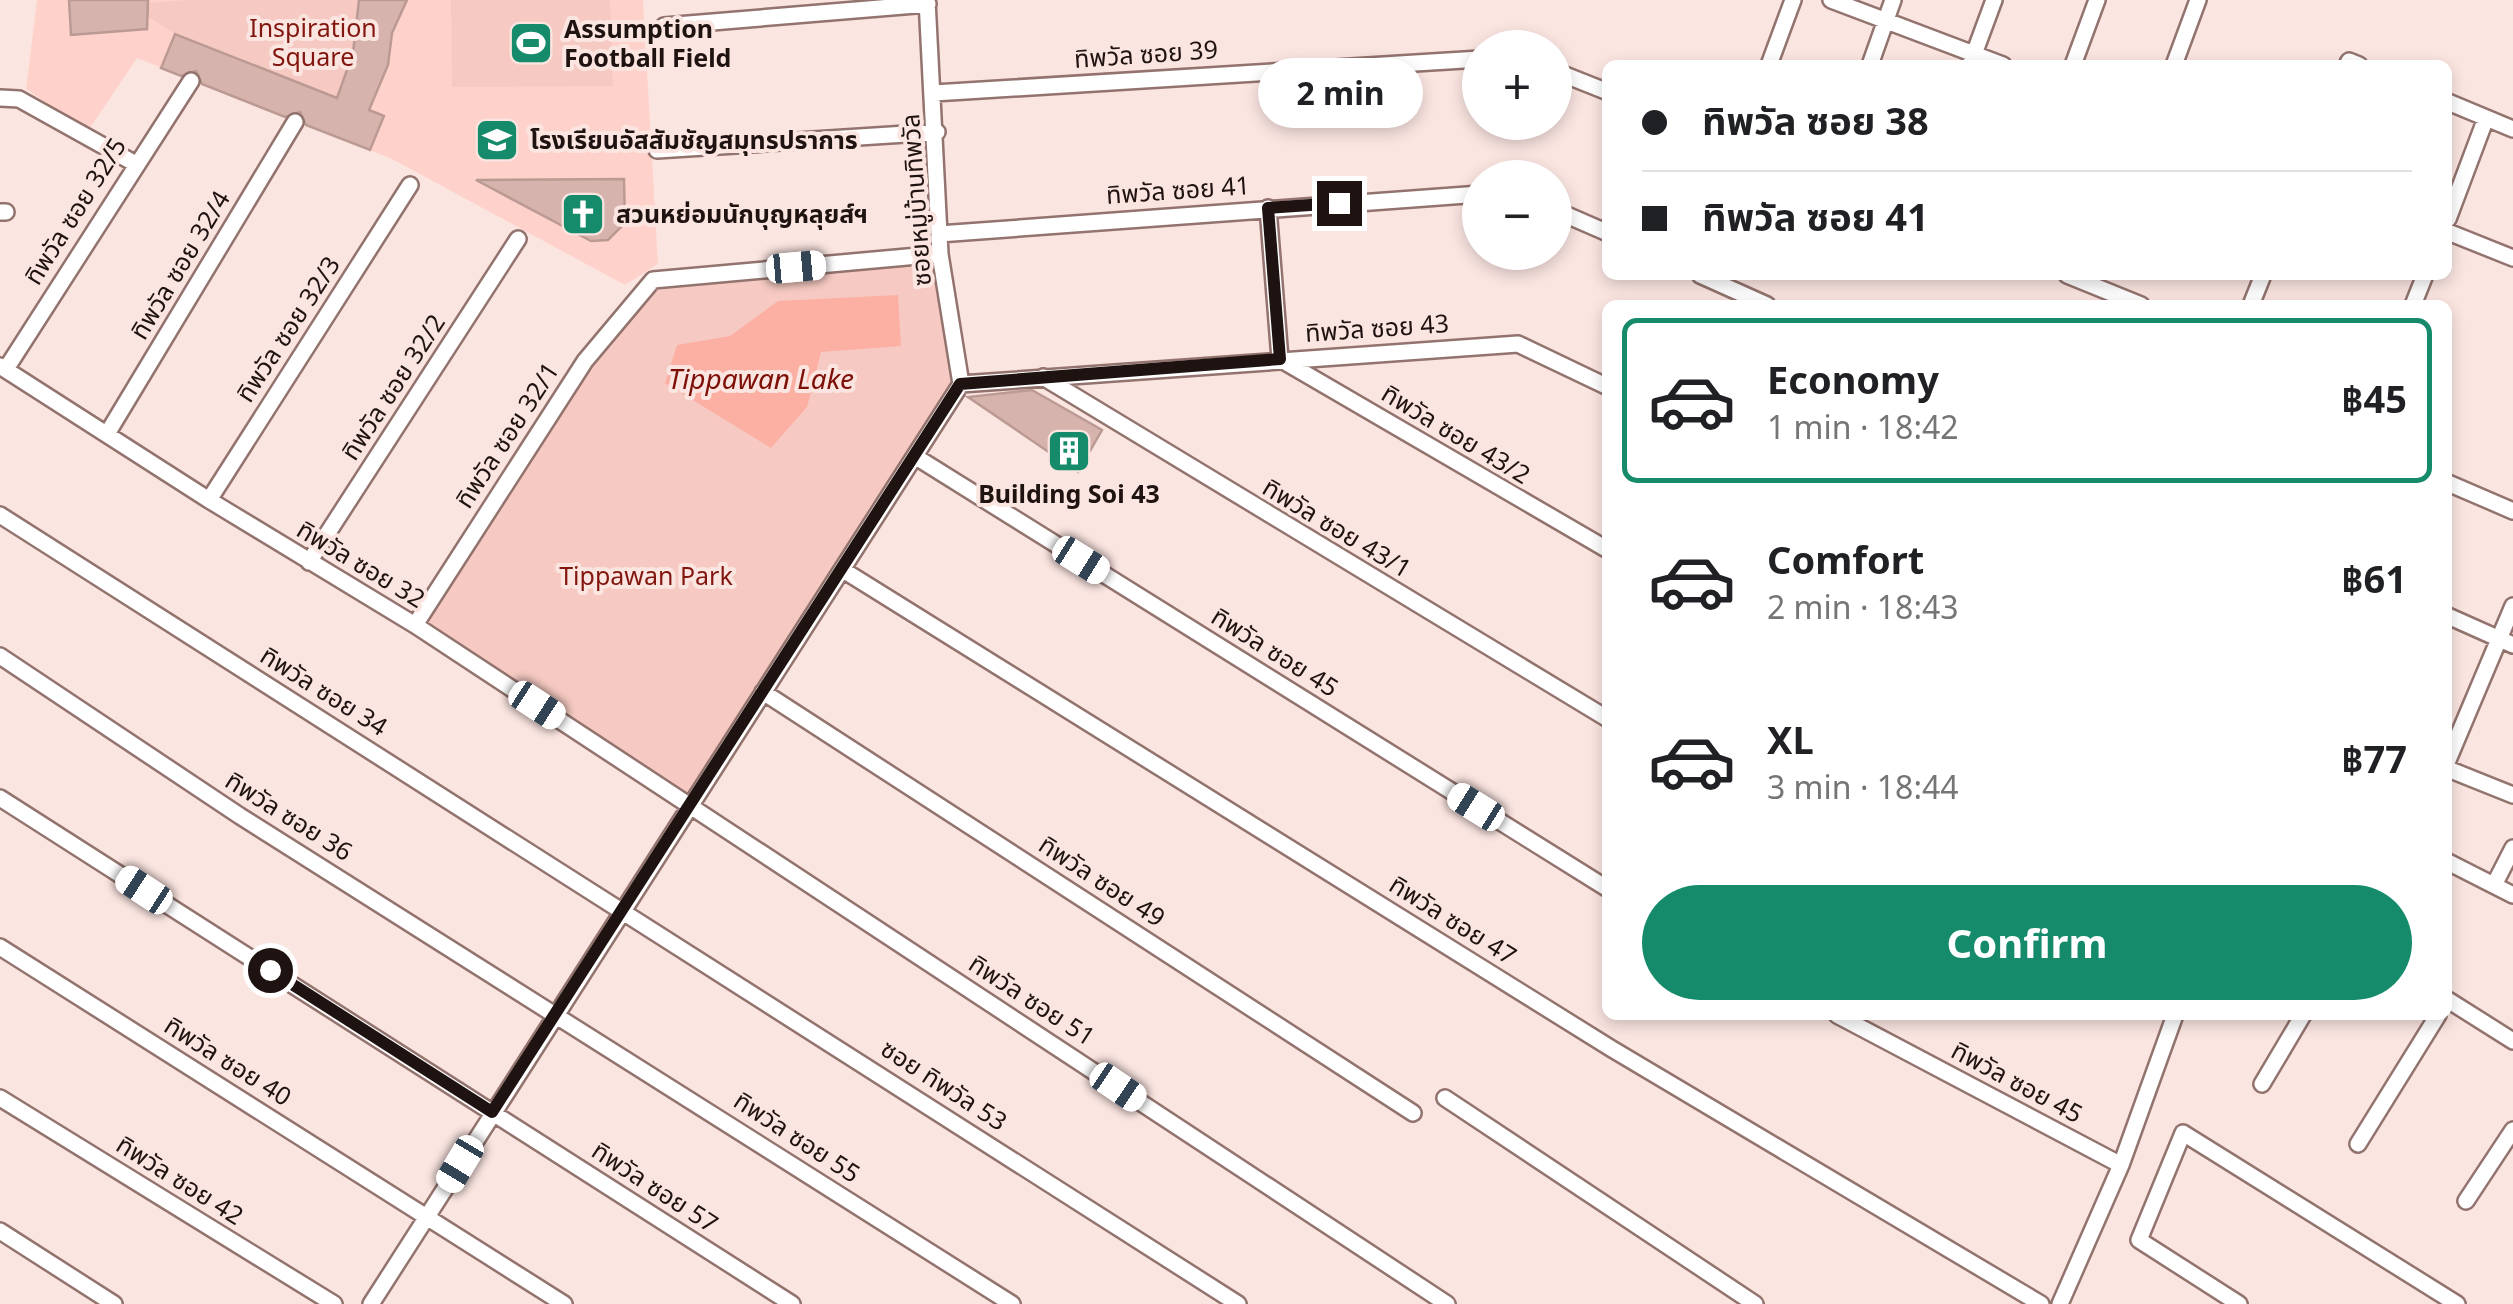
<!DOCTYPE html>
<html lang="en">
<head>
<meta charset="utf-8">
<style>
	:root { --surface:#fff; --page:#f6f6f6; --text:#202124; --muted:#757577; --line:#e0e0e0; --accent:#158b6c }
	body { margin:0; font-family:"Noto Sans","Noto Sans Thai",sans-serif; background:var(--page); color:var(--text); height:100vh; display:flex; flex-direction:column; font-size:38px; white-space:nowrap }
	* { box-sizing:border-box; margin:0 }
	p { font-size:32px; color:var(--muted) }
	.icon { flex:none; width:55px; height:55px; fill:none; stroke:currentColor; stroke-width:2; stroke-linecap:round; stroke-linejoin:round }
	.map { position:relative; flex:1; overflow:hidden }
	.details { position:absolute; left:1602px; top:300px; width:850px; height:720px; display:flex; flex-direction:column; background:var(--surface); border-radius:15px; box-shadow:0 5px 15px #0003 }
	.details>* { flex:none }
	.hud { position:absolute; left:1602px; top:60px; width:850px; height:220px; border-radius:15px; box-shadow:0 5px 15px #0003; display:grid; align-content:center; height:220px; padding:0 40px; background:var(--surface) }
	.buttons { position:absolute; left:1462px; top:30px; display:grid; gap:20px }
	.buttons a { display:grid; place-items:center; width:110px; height:110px; border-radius:50%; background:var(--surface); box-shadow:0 5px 15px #0003; font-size:50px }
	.end { position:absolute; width:45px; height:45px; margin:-22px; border:12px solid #1f1311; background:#fff; box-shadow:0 0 0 5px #fff }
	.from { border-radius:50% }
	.bubble { position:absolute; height:70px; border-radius:35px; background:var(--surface); box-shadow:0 5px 15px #0003; font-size:32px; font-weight:700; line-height:70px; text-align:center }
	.car { position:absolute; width:30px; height:60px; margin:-30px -15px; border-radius:12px; box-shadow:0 0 8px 2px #0007; background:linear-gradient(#fff 24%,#345 0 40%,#fff 0 76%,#345 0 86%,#fff 0) }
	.hud b { display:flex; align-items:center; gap:35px; height:95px; font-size:38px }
	.hud b+b { border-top:2px solid var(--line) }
	.hud i { width:25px; height:25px; background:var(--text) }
	ul { padding:18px 0 0; list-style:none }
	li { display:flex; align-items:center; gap:30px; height:165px; margin:0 20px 15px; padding:0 20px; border:5px solid transparent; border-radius:15px }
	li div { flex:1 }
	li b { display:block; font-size:38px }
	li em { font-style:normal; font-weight:700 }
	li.current { border-color:var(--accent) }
	li>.icon { width:90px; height:90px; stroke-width:1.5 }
	.button { display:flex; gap:20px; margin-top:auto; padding:20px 40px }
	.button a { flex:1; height:115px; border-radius:60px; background:var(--accent); color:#fff; font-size:40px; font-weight:700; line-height:115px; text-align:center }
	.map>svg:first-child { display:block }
	.built { fill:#fed2ca }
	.green { fill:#f6cac2 }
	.water { fill:#fcb0a4 }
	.building { fill:#d6b3ad; stroke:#bc9a94; stroke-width:2.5 }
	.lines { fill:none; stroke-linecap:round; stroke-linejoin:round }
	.minor-casing { stroke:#93736e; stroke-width:20 }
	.minor { stroke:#fff; stroke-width:15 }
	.route { stroke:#1f1311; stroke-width:12 }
	.labels { text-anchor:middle; stroke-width:8; stroke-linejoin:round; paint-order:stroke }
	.park-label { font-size:25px; fill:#82160e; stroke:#fbe5e1 }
	.poi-label { font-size:25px; font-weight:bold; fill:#1f1311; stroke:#fbe5e1; text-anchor:start }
	.street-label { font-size:25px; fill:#1f1311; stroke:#fbe5e1 }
	.water-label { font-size:28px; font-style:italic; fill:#7d0f07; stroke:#fbe5e1 }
</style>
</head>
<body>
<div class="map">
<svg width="2513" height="1304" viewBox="0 0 2513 1304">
	<rect width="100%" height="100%" fill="#fbe5e1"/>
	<path class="built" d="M 37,0 L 643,0 L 658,264 L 625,285 L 392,159 L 137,58 L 88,131 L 26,89 Z"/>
	<path class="green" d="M 187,0 L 359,0 L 353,53 L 337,98 L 175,34 L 147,16 L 148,3 Z
		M 451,0 L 610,0 L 613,86 L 452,87 Z
		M 940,254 L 961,384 L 689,805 L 415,625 L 653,280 Z"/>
	<path class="water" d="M 898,295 L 901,346 L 821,352 L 807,407 L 771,448 L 665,383 L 677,345 L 730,336 L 778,301 Z"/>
	<path class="building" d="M 69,0 L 148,0 L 147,29 L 71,35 Z
		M 359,0 L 407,0 L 392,33 L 388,65 L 369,110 L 384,116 L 370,150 L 306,125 L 300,112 L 285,117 L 202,84 L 196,71 L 181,76 L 161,68 L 175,34 L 337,98 L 353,53 Z
		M 624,179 L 625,223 L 608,240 L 591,241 L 476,180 Z
		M 1032,390 L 1102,430 L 1078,472 L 968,397 Z"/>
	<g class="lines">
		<g class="minor-casing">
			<path id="minor" d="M 1831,0 L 2003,65
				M 664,26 L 928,4
				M 1769,65 L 1793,0
				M 1870,65 L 1893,0
				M 1970,65 L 1994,0
				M 2073,65 L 2097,0
				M 2174,65 L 2198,0
				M 2347,65 L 2349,61 L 2359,65
				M 1555,71 L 1608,92
				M 934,93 L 1480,59
				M 0,98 L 19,99 L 134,163
				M 2448,102 L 2513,129
				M 657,150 L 937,132
				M 1268,208 L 1280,359 L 1608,550
				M 1555,210 L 1608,233
				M 0,212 L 6,212
				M 2448,219 L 2486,118
				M 2448,232 L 2513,258
				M 939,234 L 1480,194
				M 1700,275 L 1767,305
				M 2067,275 L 2141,305
				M 2251,305 L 2263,275
				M 2413,305 L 2425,275
				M 0,366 L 209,500 L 415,625 L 1447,1304
				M 6,369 L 191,81
				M 1043,377 L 1608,719
				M 961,384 L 1518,344 L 1608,387
				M 107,434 L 295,122
				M 916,457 L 1608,889
				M 2448,483 L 2513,511
				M 209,500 L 410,185
				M 0,515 L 1238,1304
				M 309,562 L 518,239
				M 843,570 L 1612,1049 L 2041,1304
				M 2448,616 L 2513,645
				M 415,625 L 585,361 L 653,280 L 940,254
				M 0,656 L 240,816 L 1012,1304
				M 763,692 L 1413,1113
				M 2448,760 L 2513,606
				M 2448,769 L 2513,795
				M 0,798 L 792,1304
				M 2448,862 L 2513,895
				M 2494,885 L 2513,848
				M 0,947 L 564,1304
				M 2448,1000 L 2513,1041
				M 1837,1015 L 2121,1165
				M 2262,1084 L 2303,1015
				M 0,1098 L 334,1304
				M 1445,1098 L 1755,1304
				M 2358,1144 L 2438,1015
				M 2466,1201 L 2513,1130
				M 0,1231 L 114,1304
				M 371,1304 L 961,384 L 940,254 L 927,0
				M 2060,1304 L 2121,1165 L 2175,1015
				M 2239,1304 L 2139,1240 L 2183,1133 L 2457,1304"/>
		</g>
		<use href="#minor" class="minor"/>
	</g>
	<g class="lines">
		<path class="route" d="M 270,970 L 492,1112 L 960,384 L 1280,359 L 1268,208 L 1339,203"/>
	</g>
	<defs>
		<g id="stadium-square" transform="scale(2.25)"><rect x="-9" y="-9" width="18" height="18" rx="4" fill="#158b6c" stroke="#fbe5e1"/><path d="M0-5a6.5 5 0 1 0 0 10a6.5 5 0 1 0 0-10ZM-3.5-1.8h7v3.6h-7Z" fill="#fff"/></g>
		<g id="school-square" transform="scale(2.25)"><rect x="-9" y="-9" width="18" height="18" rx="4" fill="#158b6c" stroke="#fbe5e1"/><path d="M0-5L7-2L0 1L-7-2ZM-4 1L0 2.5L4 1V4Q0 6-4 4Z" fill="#fff"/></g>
		<g id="church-square" transform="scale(2.25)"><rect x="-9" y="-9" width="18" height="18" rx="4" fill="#158b6c" stroke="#fbe5e1"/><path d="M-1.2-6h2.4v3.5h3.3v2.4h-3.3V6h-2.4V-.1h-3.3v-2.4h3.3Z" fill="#fff"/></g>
		<g id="building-square" transform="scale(2.25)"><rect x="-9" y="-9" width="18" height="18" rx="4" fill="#158b6c" stroke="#fbe5e1"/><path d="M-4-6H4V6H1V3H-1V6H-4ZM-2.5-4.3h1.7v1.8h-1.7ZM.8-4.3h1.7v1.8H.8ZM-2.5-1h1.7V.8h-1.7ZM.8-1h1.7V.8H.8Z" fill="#fff"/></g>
	</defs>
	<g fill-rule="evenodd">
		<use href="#stadium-square" x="531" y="43"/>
		<use href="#school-square" x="497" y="140"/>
		<use href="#church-square" x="583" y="214"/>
		<use href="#building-square" x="1069" y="451"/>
	</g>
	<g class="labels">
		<g class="park-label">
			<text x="313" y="37">Inspiration<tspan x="313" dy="29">Square</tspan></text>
			<text x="646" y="585">Tippawan Park</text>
		</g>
		<g class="poi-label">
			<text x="564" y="38">Assumption<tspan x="564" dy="29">Football Field</tspan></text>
			<text x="530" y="149">โรงเรียนอัสสัมชัญสมุทรปราการ</text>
			<text x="616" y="223">สวนหย่อมนักบุญหลุยส์ฯ</text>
			<text x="1069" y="503" text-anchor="middle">Building Soi 43</text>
		</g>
		<g class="street-label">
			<text transform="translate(1146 54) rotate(-4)" y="9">ทิพวัล ซอย 39</text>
			<text transform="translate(1178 190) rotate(-4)" y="9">ทิพวัล ซอย 41</text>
			<text transform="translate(916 200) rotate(-94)" y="9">ซอยหมู่บ้านทิพวัล</text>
			<text transform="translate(75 211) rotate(-58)" y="9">ทิพวัล ซอย 32/5</text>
			<text transform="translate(180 265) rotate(-59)" y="9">ทิพวัล ซอย 32/4</text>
			<text transform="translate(1377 328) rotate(-4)" y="9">ทิพวัล ซอย 43</text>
			<text transform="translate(288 329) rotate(-57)" y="9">ทิพวัล ซอย 32/3</text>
			<text transform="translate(393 387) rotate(-57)" y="9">ทิพวัล ซอย 32/2</text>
			<text transform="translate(1456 434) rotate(31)" y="9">ทิพวัล ซอย 43/2</text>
			<text transform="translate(507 435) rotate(-57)" y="9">ทิพวัล ซอย 32/1</text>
			<text transform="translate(1337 528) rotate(31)" y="9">ทิพวัล ซอย 43/1</text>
			<text transform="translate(361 564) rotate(31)" y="9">ทิพวัล ซอย 32</text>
			<text transform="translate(1275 652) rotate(32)" y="9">ทิพวัล ซอย 45</text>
			<text transform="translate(324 691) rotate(32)" y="9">ทิพวัล ซอย 34</text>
			<text transform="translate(289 816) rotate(32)" y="9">ทิพวัล ซอย 36</text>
			<text transform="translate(1102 881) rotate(33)" y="9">ทิพวัล ซอย 49</text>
			<text transform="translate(1453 920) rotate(32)" y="9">ทิพวัล ซอย 47</text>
			<text transform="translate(1032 1000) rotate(33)" y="9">ทิพวัล ซอย 51</text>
			<text transform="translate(228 1061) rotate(32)" y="9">ทิพวัล ซอย 40</text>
			<text transform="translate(2017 1082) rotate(28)" y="9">ทิพวัล ซอย 45</text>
			<text transform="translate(944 1085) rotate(33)" y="9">ซอย ทิพวัล 53</text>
			<text transform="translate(797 1137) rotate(33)" y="9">ทิพวัล ซอย 55</text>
			<text transform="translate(180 1180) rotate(32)" y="9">ทิพวัล ซอย 42</text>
			<text transform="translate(655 1187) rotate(33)" y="9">ทิพวัล ซอย 57</text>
		</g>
		<g class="water-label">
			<text x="761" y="389">Tippawan Lake</text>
		</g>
	</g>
</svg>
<div class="buttons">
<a>+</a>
<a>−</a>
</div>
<i class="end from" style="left:270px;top:970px"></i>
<i class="end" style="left:1339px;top:203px"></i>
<div class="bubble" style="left:1258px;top:58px;width:165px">2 min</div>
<i class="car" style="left:796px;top:267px;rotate:85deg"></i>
<i class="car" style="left:1081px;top:560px;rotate:122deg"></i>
<i class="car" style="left:537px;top:705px;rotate:123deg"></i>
<i class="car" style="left:1476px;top:807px;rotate:302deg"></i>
<i class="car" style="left:144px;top:890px;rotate:303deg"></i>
<i class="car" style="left:1118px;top:1087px;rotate:124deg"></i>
<i class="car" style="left:460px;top:1164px;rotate:211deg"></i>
<div class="hud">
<b><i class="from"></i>ทิพวัล ซอย 38</b>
<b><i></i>ทิพวัล ซอย 41</b>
</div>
<section class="details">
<ul>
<li class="current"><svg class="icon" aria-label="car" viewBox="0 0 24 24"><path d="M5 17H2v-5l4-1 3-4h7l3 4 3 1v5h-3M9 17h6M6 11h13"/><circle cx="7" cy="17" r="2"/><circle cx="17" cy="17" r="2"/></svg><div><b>Economy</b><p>1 min · 18:42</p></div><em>฿45</em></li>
<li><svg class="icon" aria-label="car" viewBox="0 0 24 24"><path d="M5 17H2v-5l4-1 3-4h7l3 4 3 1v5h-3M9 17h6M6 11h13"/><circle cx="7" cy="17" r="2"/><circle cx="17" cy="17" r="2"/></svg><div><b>Comfort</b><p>2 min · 18:43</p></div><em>฿61</em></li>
<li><svg class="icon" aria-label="car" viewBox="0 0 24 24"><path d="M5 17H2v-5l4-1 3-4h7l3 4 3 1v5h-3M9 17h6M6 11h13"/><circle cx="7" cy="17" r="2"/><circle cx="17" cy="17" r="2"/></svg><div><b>XL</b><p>3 min · 18:44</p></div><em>฿77</em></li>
</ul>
<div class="button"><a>Confirm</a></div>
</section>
</div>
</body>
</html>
